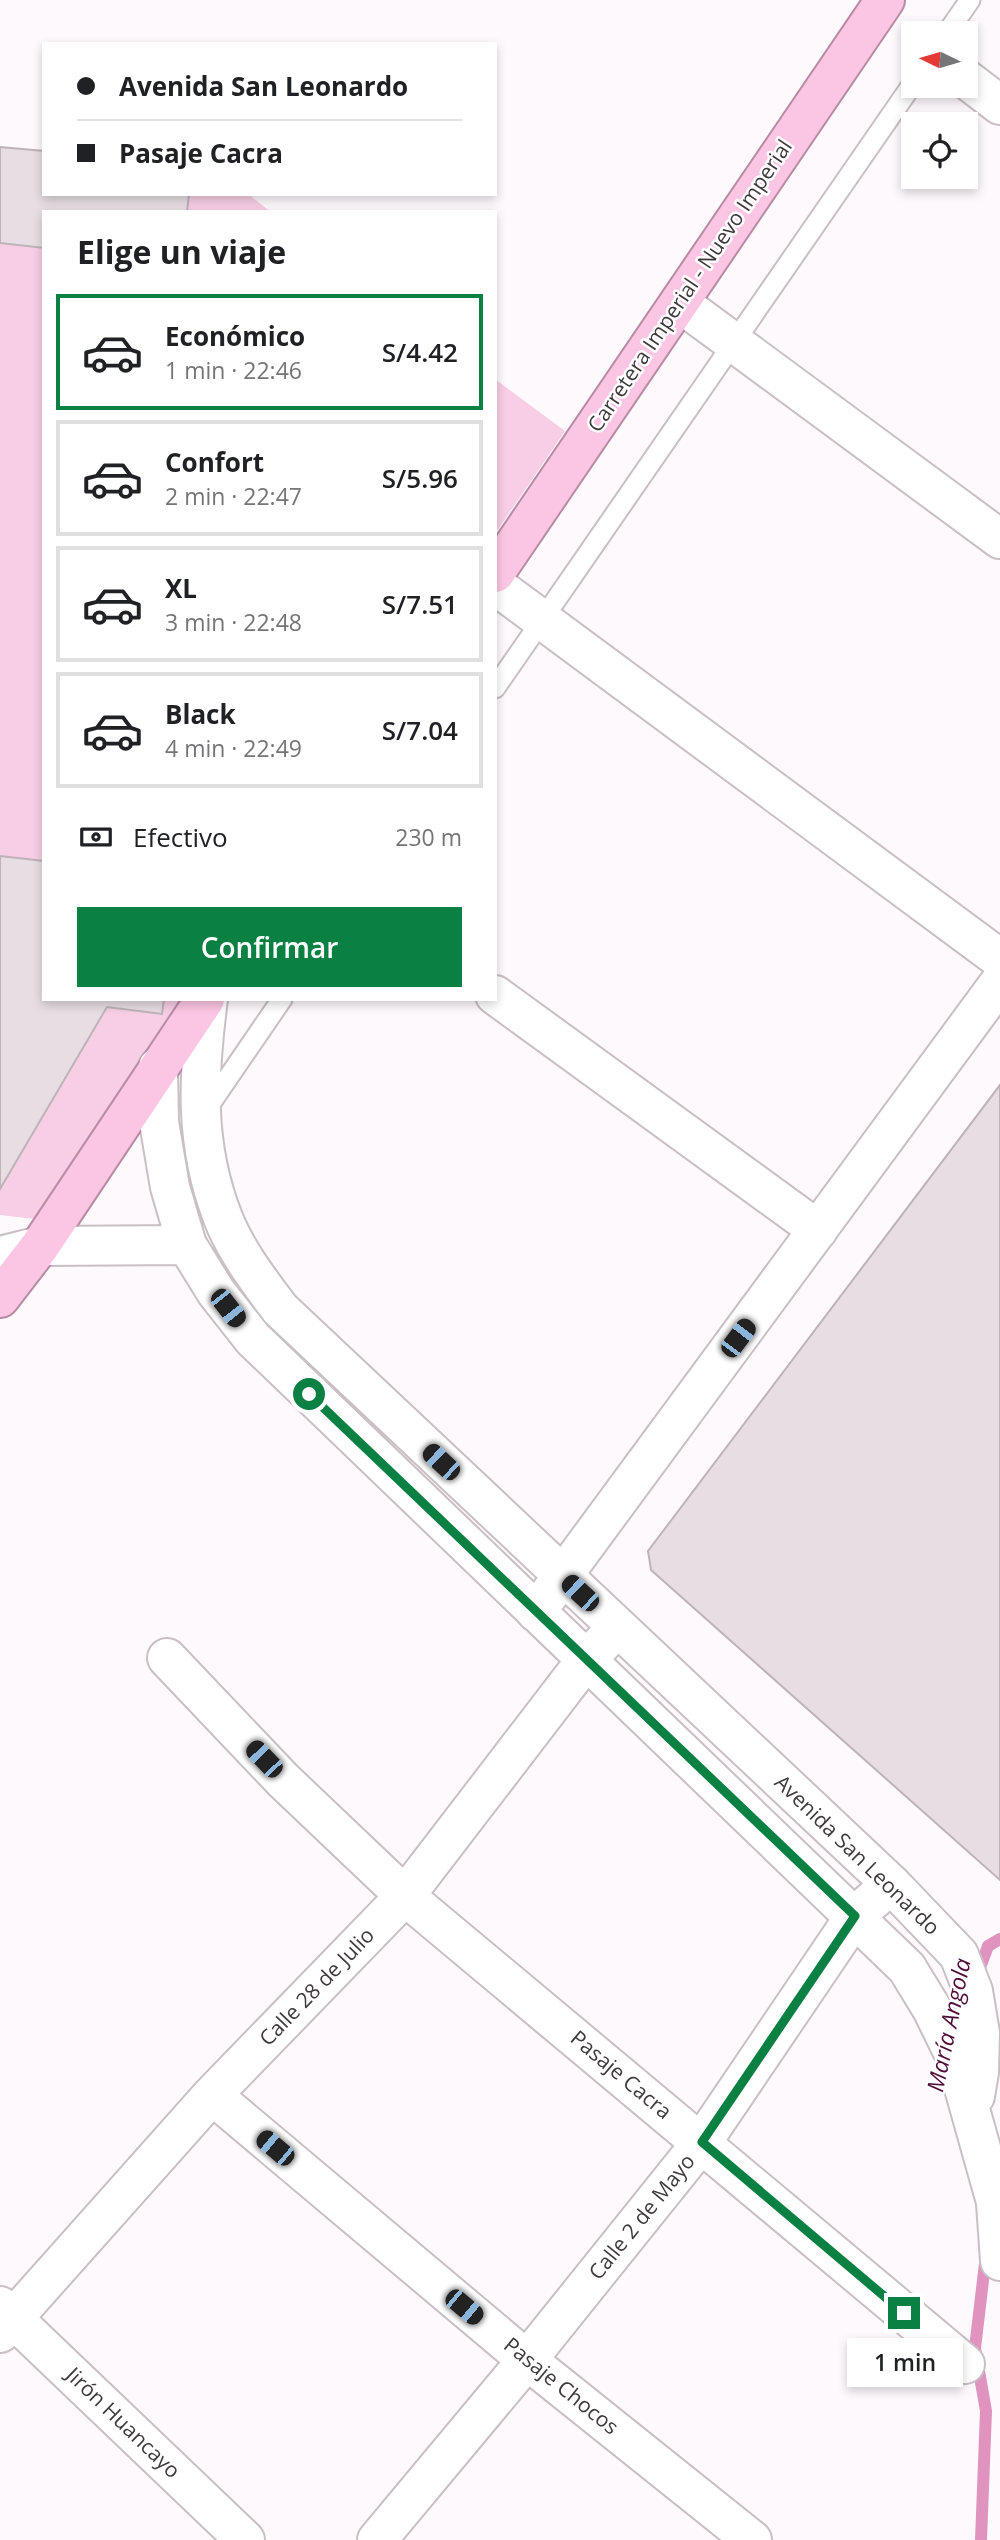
<!DOCTYPE html>
<html lang="es">
<head>
<meta charset="utf-8">
<style>
	:root { --surface:#fff; --page:#f6f6f6; --text:#202124; --muted:#757577; --line:#e0e0e0; --accent:#0b8043 }
	body { margin:0; font-family:"Open Sans",sans-serif; background:var(--page); color:var(--text); height:100vh; display:flex; flex-direction:column; font-size:26px; white-space:nowrap }
	* { box-sizing:border-box; margin:0 }
	p { font-size:23px; color:var(--muted) }
	.icon { flex:none; width:38px; height:38px; fill:none; stroke:currentColor; stroke-width:2; stroke-linecap:round; stroke-linejoin:round }
	.map { position:relative; flex:1; overflow:hidden }
	.sheet { position:absolute; left:42px; top:210px; width:455px; height:791px; display:flex; flex-direction:column; background:var(--surface); border-radius:0px; box-shadow:0 4px 10px #0003 }
	.sheet>* { flex:none }
	.guide { position:absolute; left:42px; top:42px; width:455px; height:154px; border-radius:0px; box-shadow:0 4px 10px #0003; display:grid; align-content:center; height:154px; padding:0 35px; background:var(--surface) }
	.needle { width:46px; rotate:275deg }
	.fabs { position:absolute; left:901px; top:21px; display:grid; gap:14px }
	.fabs a { display:grid; place-items:center; width:77px; height:77px; border-radius:0px; background:var(--surface); box-shadow:0 4px 10px #0003; font-size:35px }
	.end { position:absolute; width:32px; height:32px; margin:-16px; border:9px solid #0b8043; background:#fff; box-shadow:0 0 0 4px #fff }
	.from { border-radius:50% }
	.bubble { position:absolute; height:49px; border-radius:0px; background:var(--surface); box-shadow:0 4px 10px #0003; font-size:23px; font-weight:600; line-height:49px; text-align:center }
	.car { position:absolute; width:21px; height:42px; margin:-21px -10px; border-radius:9px; box-shadow:0 0 5px 2px #0007; background:linear-gradient(#222 24%,#8ab4d8 0 40%,#222 0 76%,#8ab4d8 0 86%,#222 0) }
	.guide b { display:flex; align-items:center; gap:24px; height:66px; font-size:26px }
	.guide b+b { border-top:2px solid var(--line) }
	.guide i { width:18px; height:18px; background:var(--text) }
	ul { padding:0; list-style:none }
	li { display:flex; align-items:center; gap:21px; height:116px; margin:0 14px 10px; padding:0 21px; border:4px solid var(--line); border-radius:0px }
	li div { flex:1 }
	li b { display:block; font-size:26px }
	li em { font-style:normal; font-weight:600 }
	li.active { border-color:var(--accent) }
	li>.icon { width:63px; height:63px; stroke-width:1.5 }
	h2 { padding:0 35px; font-size:32px; line-height:84px }
	.pay { display:flex; align-items:center; gap:18px; height:77px; padding:0 35px; font-size:26px }
	.pay p { margin-inline-start:auto }
	.cta { display:flex; gap:14px; margin-top:auto; padding:14px 35px }
	.cta a { flex:1; height:80px; border-radius:0px; background:var(--accent); color:#fff; font-size:28px; font-weight:600; line-height:80px; text-align:center }
	.map>svg:first-child { display:block }
	.green { fill:#f8cee4 }
	.lines { fill:none; stroke-linecap:round; stroke-linejoin:round }
	.stream { stroke:#df93be; stroke-width:12 }
	.building { fill:#e7dde2; stroke:#bdb3b8; stroke-width:2 }
	.service-casing { stroke:#c9bfc4; stroke-width:23 }
	.minor-casing { stroke:#c9bfc4; stroke-width:42 }
	.tertiary-casing { stroke:#c9bfc4; stroke-width:42 }
	.trunk-casing { stroke:#b88ba4; stroke-width:42 }
	.service { stroke:#fff; stroke-width:19 }
	.minor { stroke:#fff; stroke-width:38 }
	.tertiary { stroke:#fff; stroke-width:38 }
	.trunk { stroke:#fbc6e3; stroke-width:38 }
	.route { stroke:#0b8043; stroke-width:9 }
	.labels { text-anchor:middle; stroke-width:5; stroke-linejoin:round; paint-order:stroke }
	.street-label { font-size:21px; fill:#3e3a3c; stroke:#fff }
	.water-label { font-size:23px; font-style:italic; fill:#510d3a; stroke:#fff }
</style>
</head>
<body>
<div class="map">
<svg width="1000" height="2540" viewBox="0 0 1000 2540">
	<rect width="100%" height="100%" fill="#fef9fc"/>
	<path class="green" d="M 0,147 L 44,151 L 44,194 L 248,194 L 271,212 L 44,212 L 44,999 L 182,999 L 34,1219 L 0,1215 Z
		M 495,379 L 565,431 L 495,534 Z"/>
	<g class="lines">
		<path class="stream" d="M 977,1976 L 988,1946 L 1000,1939
			M 981,2540 L 986,2411 L 975,2348 L 986,2255"/>
	</g>
	<path class="building" d="M 0,147 L 44,151 L 44,194 L 189,194 L 187,212 L 44,212 L 44,248 L 0,243 Z
		M 0,856 L 44,861 L 44,999 L 164,999 L 162,1014 L 107,1007 L 0,1189 Z
		M 1000,1085 L 1000,1880 L 651,1570 L 648,1551 Z"/>
	<g class="lines">
		<g class="service-casing">
			<path id="service" d="M 947,33 L 970,0
				M 495,688 L 914,82
				M 206,1110 L 282,999"/>
		</g>
		<g class="minor-casing">
			<path id="minor" d="M 966,79 L 1000,105
				M 680,303 L 1000,539
				M 495,585 L 1000,959
				M 495,995 L 818,1230
				M 536,1612 L 1000,982
				M 167,1658 L 283,1780 L 405,1896 L 965,2364
				M 212,2095 L 527,2360 L 752,2540
				M 996,2203 L 1000,2261
				M 0,2306 L 245,2540
				M 0,2333 L 212,2095 L 405,1896 L 586,1660 L 617,1628
				M 377,2540 L 527,2360 L 702,2142 L 855,1916 L 891,1884"/>
		</g>
		<g class="tertiary-casing">
			<path id="tertiary" d="M 208,999 C 198,1076 194,1144 223,1218 C 236,1251 259,1281 280,1309 L 891,1884 L 959,1955 L 973,1991 L 980,2033 L 979,2072 L 975,2096
				M 158,1067 L 159,1122 L 170,1187 L 187,1245 L 216,1292 L 253,1339 L 907,1968 L 932,2009 L 955,2056 L 1000,2216
				M 0,1256 L 40,1246 L 187,1245"/>
		</g>
		<g class="trunk-casing">
			<path id="trunk" d="M 495,573 L 885,0
				M 0,1298 L 40,1246 L 205,999"/>
		</g>
		<use href="#service" class="service"/>
		<use href="#minor" class="minor"/>
		<use href="#tertiary" class="tertiary"/>
		<use href="#trunk" class="trunk"/>
	</g>
	<g class="lines">
		<path class="route" d="M 309,1394 L 855,1916 L 702,2142 L 904,2313"/>
	</g>
	<g class="labels">
		<g class="street-label">
			<text transform="translate(690 286) rotate(-56)" y="7">Carretera Imperial - Nuevo Imperial</text>
			<text transform="translate(857 1855) rotate(44)" y="7">Avenida San Leonardo</text>
			<text transform="translate(317 1987) rotate(-46)" y="7">Calle 28 de Julio</text>
			<text transform="translate(621 2075) rotate(40)" y="7">Pasaje Cacra</text>
			<text transform="translate(642 2217) rotate(-51)" y="7">Calle 2 de Mayo</text>
			<text transform="translate(561 2386) rotate(39)" y="7">Pasaje Chocos</text>
			<text transform="translate(123 2423) rotate(44)" y="7">Jirón Huancayo</text>
		</g>
		<g class="water-label">
			<text transform="translate(949 2025) rotate(-78)" y="8">María Angola</text>
		</g>
	</g>
</svg>
<div class="fabs">
<a><svg class="needle" viewBox="-14 -14 28 28"><path d="M0-13l5 13h-10z" fill="#e53935"/><path d="M0 13l5-13h-10z" fill="#757577"/></svg></a>
<a><svg class="icon" aria-label="locate" viewBox="0 0 24 24"><circle cx="12" cy="12" r="6"/><path d="M12 2v4M12 18v4M2 12h4M18 12h4"/></svg></a>
</div>
<i class="end from" style="left:309px;top:1394px"></i>
<i class="end" style="left:904px;top:2313px"></i>
<div class="bubble" style="left:847px;top:2338px;width:116px">1 min</div>
<i class="car" style="left:228px;top:1308px;rotate:142deg"></i>
<i class="car" style="left:738px;top:1338px;rotate:37deg"></i>
<i class="car" style="left:441px;top:1462px;rotate:313deg"></i>
<i class="car" style="left:580px;top:1593px;rotate:313deg"></i>
<i class="car" style="left:264px;top:1759px;rotate:316deg"></i>
<i class="car" style="left:275px;top:2148px;rotate:310deg"></i>
<i class="car" style="left:464px;top:2307px;rotate:130deg"></i>
<div class="guide">
<b><i class="from"></i>Avenida San Leonardo</b>
<b><i></i>Pasaje Cacra</b>
</div>
<section class="sheet">
<h2>Elige un viaje</h2>
<ul>
<li class="active"><svg class="icon" aria-label="car" viewBox="0 0 24 24"><path d="M5 17H2v-5l4-1 3-4h7l3 4 3 1v5h-3M9 17h6M6 11h13"/><circle cx="7" cy="17" r="2"/><circle cx="17" cy="17" r="2"/></svg><div><b>Económico</b><p>1 min · 22:46</p></div><em>S/4.42</em></li>
<li><svg class="icon" aria-label="car" viewBox="0 0 24 24"><path d="M5 17H2v-5l4-1 3-4h7l3 4 3 1v5h-3M9 17h6M6 11h13"/><circle cx="7" cy="17" r="2"/><circle cx="17" cy="17" r="2"/></svg><div><b>Confort</b><p>2 min · 22:47</p></div><em>S/5.96</em></li>
<li><svg class="icon" aria-label="car" viewBox="0 0 24 24"><path d="M5 17H2v-5l4-1 3-4h7l3 4 3 1v5h-3M9 17h6M6 11h13"/><circle cx="7" cy="17" r="2"/><circle cx="17" cy="17" r="2"/></svg><div><b>XL</b><p>3 min · 22:48</p></div><em>S/7.51</em></li>
<li><svg class="icon" aria-label="car" viewBox="0 0 24 24"><path d="M5 17H2v-5l4-1 3-4h7l3 4 3 1v5h-3M9 17h6M6 11h13"/><circle cx="7" cy="17" r="2"/><circle cx="17" cy="17" r="2"/></svg><div><b>Black</b><p>4 min · 22:49</p></div><em>S/7.04</em></li>
</ul>
<div class="pay"><svg class="icon" aria-label="cash" viewBox="0 0 24 24"><path d="M3 7h18v10H3z"/><circle cx="12" cy="12" r="2"/></svg>Efectivo<p>230 m</p></div>
<div class="cta"><a>Confirmar</a></div>
</section>
</div>
</body>
</html>
